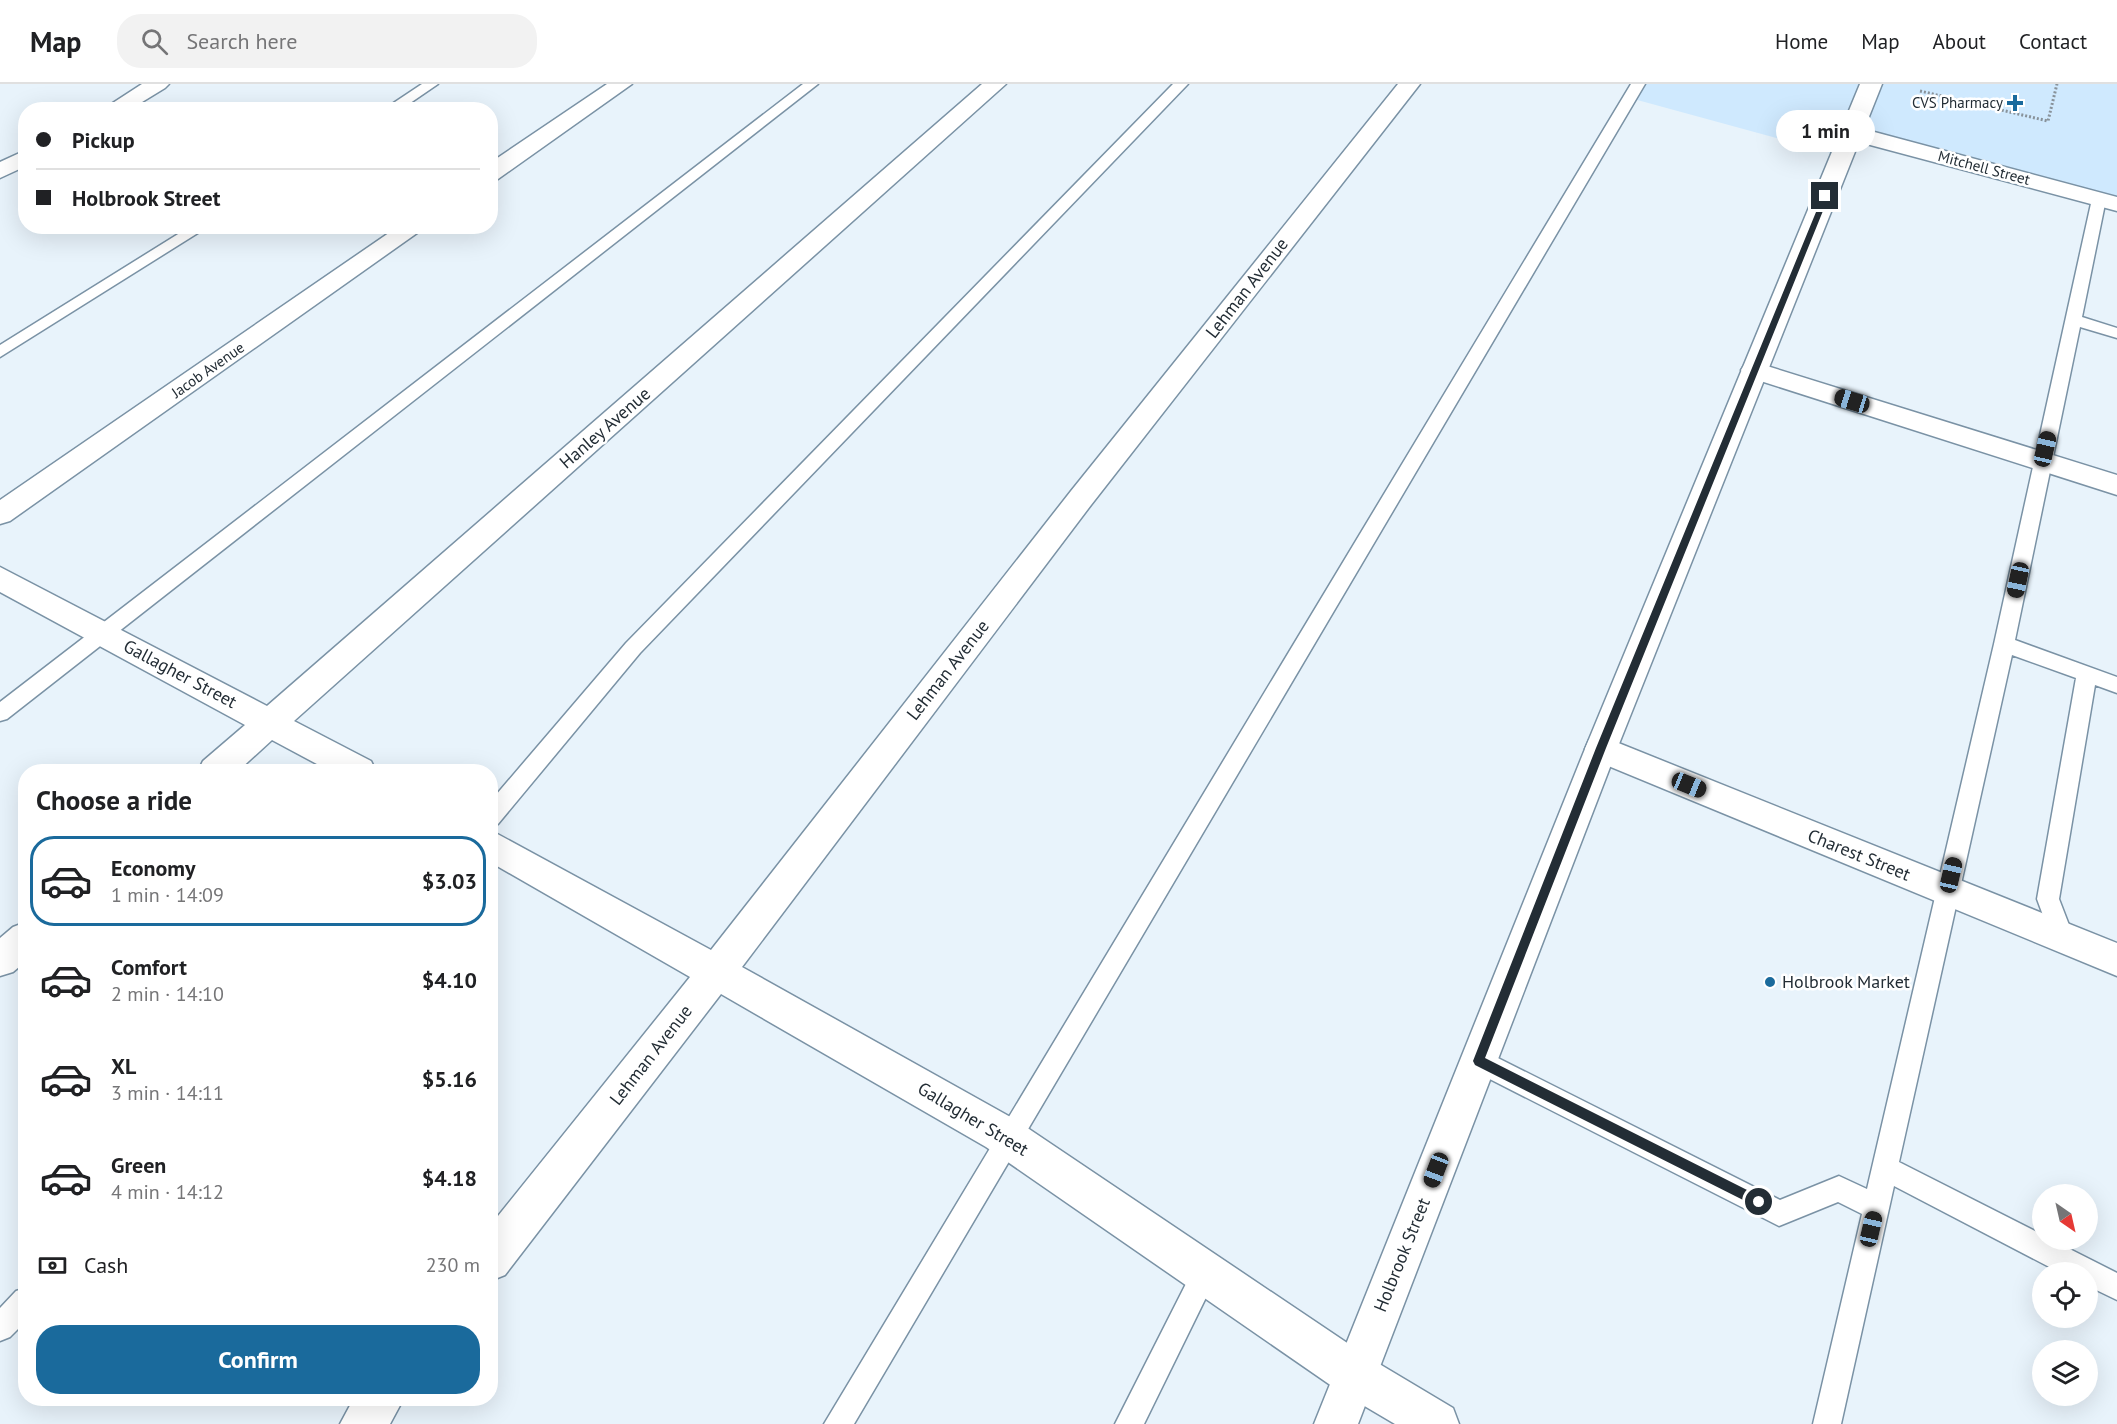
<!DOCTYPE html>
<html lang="en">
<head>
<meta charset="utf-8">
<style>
	:root { --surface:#fff; --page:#f2f2f2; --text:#202124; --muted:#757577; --line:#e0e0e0; --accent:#1a6a9c }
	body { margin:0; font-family:"PT Sans",sans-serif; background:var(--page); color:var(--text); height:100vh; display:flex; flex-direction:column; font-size:22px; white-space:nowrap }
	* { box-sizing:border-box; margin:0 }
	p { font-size:20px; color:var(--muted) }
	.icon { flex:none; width:33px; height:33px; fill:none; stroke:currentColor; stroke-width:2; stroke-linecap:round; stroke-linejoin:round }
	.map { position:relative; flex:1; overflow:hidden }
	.panel { position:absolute; left:18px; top:680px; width:480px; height:642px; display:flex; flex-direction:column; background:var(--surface); border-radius:24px; box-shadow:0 6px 24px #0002 }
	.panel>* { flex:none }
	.hud { position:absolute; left:18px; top:18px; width:480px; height:132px; border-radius:24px; box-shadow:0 6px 24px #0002; display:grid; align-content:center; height:132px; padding:0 18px; background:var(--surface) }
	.needle { width:39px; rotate:146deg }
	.controls { position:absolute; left:2032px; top:1100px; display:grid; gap:12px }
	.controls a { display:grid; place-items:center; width:66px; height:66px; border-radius:50%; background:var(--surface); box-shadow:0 6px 24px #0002; font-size:30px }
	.end { position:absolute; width:27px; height:27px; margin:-14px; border:8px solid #232d35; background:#fff; box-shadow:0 0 0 3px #fff }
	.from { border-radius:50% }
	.bubble { position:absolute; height:42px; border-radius:21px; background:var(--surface); box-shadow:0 6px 24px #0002; font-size:20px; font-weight:700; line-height:42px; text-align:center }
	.car { position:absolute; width:18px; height:36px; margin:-18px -9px; border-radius:8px; box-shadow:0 0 4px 2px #0007; background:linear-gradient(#222 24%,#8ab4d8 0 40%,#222 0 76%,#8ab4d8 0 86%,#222 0) }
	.hud b { display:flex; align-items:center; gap:21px; height:57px; font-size:22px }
	.hud b+b { border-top:2px solid var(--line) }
	.hud i { width:15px; height:15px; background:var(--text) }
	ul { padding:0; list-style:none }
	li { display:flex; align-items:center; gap:18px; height:90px; margin:0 12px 9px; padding:0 6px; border:3px solid transparent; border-radius:24px }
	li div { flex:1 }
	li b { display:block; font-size:22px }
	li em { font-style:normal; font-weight:700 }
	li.on { border-color:var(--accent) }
	li>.icon { width:54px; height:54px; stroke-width:1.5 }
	h2 { padding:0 18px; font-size:27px; line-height:72px }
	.pay { display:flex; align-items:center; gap:15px; height:66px; padding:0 18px; font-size:22px }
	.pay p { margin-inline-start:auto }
	.primary-button { display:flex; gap:12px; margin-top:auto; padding:12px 18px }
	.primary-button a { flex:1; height:69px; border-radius:24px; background:var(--accent); color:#fff; font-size:24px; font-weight:700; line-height:69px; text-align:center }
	header { display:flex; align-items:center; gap:36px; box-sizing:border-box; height:84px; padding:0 30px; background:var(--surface); border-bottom:2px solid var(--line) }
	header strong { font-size:28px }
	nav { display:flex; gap:33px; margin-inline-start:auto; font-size:21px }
	.search { width:420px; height:54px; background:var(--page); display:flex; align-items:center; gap:15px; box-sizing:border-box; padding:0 21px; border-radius:24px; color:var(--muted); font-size:22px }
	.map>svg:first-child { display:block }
	.built { fill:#cfe9fe }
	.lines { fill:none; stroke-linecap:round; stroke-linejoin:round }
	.lane-casing { stroke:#7a92a5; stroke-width:3 }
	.street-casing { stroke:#7a92a5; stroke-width:3 }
	.secondary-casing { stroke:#7a92a5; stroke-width:3 }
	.path { stroke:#88929a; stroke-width:3; stroke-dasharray:2 2; stroke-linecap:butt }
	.lane { fill:#fff; fill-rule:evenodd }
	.street { fill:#fff; fill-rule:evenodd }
	.secondary { fill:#fff; fill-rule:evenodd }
	.route { fill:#232d35 }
	.poi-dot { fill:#1a6a9c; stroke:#fff; stroke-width:2 }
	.labels { text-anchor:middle; stroke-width:5; stroke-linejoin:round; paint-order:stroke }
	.far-poi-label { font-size:15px; fill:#232d35; stroke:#fff; text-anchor:end }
	.far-street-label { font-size:15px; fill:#232d35; stroke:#fff }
	.street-label { font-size:18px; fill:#232d35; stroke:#fff }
	.poi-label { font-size:18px; fill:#232d35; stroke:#fff; text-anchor:start }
</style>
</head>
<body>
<header>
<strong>Map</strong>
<div class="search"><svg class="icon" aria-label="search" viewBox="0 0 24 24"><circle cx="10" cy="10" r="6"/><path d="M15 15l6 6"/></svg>Search here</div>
<nav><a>Home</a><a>Map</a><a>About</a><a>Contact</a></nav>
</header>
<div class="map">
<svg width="2117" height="1340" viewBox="0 0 2117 1340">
	<rect width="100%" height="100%" fill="#e8f3fb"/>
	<path class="built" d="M 1638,0 L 2117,0 L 2117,120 L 1852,49 L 1842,72 L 1630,14 Z"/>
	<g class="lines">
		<g class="lane-casing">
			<path id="lane" d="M 422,0 L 438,0 L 400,26 L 383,26 Z
				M 803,0 L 818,0 L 7,635 L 0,637 L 0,618 Z
				M 1173,0 L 1188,0 L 640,569 L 498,740 L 490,743 L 490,718 L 626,559 Z
				M 1631,0 L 1645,0 L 854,1340 L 824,1340 Z
				M 2099,111 L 2106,115 L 2082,233 L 2117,244 L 2117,254 L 2080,243 L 2015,556 L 2117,593 L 2117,609 L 2095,601 L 2059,815 L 2074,854 L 2070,861 L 2062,864 L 2054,861 L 2037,815 L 2076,594 L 2012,571 L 1899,1078 L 2043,1151 L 2043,1155 L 2050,1155 L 2117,1189 L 2117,1216 L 2088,1202 L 2088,1188 L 2059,1188 L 1894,1102 L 1841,1340 L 1813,1340 L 1862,1130 L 1838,1118 L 1779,1142 L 1470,985 L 1467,977 L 1470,969 L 1479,965 L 1488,969 L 1780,1116 L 1839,1092 L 1867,1105 L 1994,560 L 2092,115 Z
				M 191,142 L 209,142 L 0,273 L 0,261 Z
				M 1205,1176 L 1214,1180 L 1218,1189 L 1144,1340 L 1115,1340 L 1196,1180 Z
				M 26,1204 L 26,1237 L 10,1253 L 0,1257 L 0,1224 L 16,1207 Z"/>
		</g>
		<g class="street-casing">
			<path id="street" d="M 142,0 L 169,0 L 165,4 L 129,26 L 102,26 Z
				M 607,0 L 632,0 L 498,95 L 490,97 L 490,79 Z
				M 982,0 L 1006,0 L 294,637 L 371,677 L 376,687 L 330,687 L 272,656 L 238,687 L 198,687 L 203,677 L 245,641 L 0,508 L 0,483 L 267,622 Z
				M 1398,0 L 1420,0 L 1091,421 L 742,883 L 1014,1035 L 1371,1275 L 1453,1324 L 1459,1340 L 1395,1340 L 1339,1307 L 986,1063 L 721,910 L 505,1191 L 490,1197 L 490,1142 L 690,893 L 490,778 L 490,746 L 711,866 L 1071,407 Z
				M 1852,42 L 2117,113 L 2117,127 L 1844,54 L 1841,49 L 1844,44 Z
				M 26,66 L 26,82 L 0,94 L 0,78 Z
				M 399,142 L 427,142 L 10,437 L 0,440 L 0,416 Z
				M 1754,278 L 2117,391 L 2117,411 L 1745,292 L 1741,286 L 1745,280 Z
				M 1601,652 L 2117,859 L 2117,892 L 1589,674 L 1585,665 L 1589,656 Z
				M 26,838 L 26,877 L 13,888 L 0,892 L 0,854 L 13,843 Z
				M 354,1314 L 404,1314 L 390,1340 L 340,1340 Z"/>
		</g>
		<g class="secondary-casing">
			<path id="secondary" d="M 1860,0 L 1882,0 L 1617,665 L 1358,1340 L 1314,1340 L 1585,665 Z"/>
		</g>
		<path class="path" d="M 1920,7 L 2048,37 L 2057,0"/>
		<use href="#lane" class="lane"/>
		<use href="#street" class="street"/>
		<use href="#secondary" class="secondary"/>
	</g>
	<path class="route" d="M 1823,111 L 1829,112 L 1606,664 L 1485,974 L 1763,1114 L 1763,1123 L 1759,1124 L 1475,981 L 1473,977 L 1596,664 Z"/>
	<g class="poi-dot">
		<path d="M2012 10h6v6h6v6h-6v6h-6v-6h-6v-6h6z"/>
		<circle cx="1770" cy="898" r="6"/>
	</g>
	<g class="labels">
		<g class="far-poi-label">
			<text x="2003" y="24">CVS Pharmacy</text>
		</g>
		<g class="far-street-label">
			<text transform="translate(1984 84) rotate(15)" y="5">Mitchell Street</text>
			<text transform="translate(208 286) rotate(-35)" y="5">Jacob Avenue</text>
		</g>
		<g class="street-label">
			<text transform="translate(1247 204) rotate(-52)" y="6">Lehman Avenue</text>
			<text transform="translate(605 344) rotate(-41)" y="6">Hanley Avenue</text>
			<text transform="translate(948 586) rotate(-52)" y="6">Lehman Avenue</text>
			<text transform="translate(180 590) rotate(28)" y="6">Gallagher Street</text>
			<text transform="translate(1859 771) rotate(22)" y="6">Charest Street</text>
			<text transform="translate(651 971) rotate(-52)" y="6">Lehman Avenue</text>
			<text transform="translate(973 1035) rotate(31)" y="6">Gallagher Street</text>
			<text transform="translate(1402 1171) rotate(-68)" y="6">Holbrook Street</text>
		</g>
		<g class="poi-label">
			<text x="1782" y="904">Holbrook Market</text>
		</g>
	</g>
</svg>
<div class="controls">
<a><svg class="needle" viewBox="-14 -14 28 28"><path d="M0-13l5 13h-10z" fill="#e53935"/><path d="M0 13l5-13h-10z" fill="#757577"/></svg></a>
<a><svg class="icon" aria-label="locate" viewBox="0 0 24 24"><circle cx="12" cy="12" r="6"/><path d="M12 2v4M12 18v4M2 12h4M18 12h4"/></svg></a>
<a><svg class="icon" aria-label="layers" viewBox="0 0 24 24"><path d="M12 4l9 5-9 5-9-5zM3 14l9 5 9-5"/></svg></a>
</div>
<i class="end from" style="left:1759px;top:1118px"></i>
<i class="end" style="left:1825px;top:112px"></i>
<div class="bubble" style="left:1776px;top:26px;width:99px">1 min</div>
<i class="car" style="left:1852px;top:317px;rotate:287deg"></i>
<i class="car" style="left:2045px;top:365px;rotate:13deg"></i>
<i class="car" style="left:2018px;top:496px;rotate:192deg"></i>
<i class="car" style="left:1689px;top:701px;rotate:112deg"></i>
<i class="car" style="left:1951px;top:791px;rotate:13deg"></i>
<i class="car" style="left:1436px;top:1086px;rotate:201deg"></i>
<i class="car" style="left:1871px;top:1145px;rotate:13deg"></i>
<div class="hud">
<b><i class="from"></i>Pickup</b>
<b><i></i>Holbrook Street</b>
</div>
<section class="panel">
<h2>Choose a ride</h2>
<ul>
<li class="on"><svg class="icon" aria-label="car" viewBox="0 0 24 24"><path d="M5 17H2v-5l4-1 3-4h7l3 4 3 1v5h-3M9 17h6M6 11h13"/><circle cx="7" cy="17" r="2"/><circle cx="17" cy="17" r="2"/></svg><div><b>Economy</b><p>1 min · 14:09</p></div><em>$3.03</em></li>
<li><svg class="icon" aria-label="car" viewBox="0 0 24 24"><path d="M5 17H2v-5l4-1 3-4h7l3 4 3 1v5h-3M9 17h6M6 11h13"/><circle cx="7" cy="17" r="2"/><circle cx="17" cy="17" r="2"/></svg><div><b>Comfort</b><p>2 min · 14:10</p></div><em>$4.10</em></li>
<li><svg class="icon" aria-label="car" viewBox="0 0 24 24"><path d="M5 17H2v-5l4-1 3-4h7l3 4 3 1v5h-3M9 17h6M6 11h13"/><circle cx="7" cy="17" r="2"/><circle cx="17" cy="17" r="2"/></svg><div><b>XL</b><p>3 min · 14:11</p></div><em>$5.16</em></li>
<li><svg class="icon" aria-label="car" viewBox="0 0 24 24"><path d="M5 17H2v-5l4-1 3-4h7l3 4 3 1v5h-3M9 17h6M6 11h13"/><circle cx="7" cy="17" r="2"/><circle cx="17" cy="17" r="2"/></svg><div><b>Green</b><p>4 min · 14:12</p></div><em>$4.18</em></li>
</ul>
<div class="pay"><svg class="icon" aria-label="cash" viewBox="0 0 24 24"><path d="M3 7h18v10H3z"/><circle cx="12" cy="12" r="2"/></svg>Cash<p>230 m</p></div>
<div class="primary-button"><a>Confirm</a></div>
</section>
</div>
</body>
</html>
